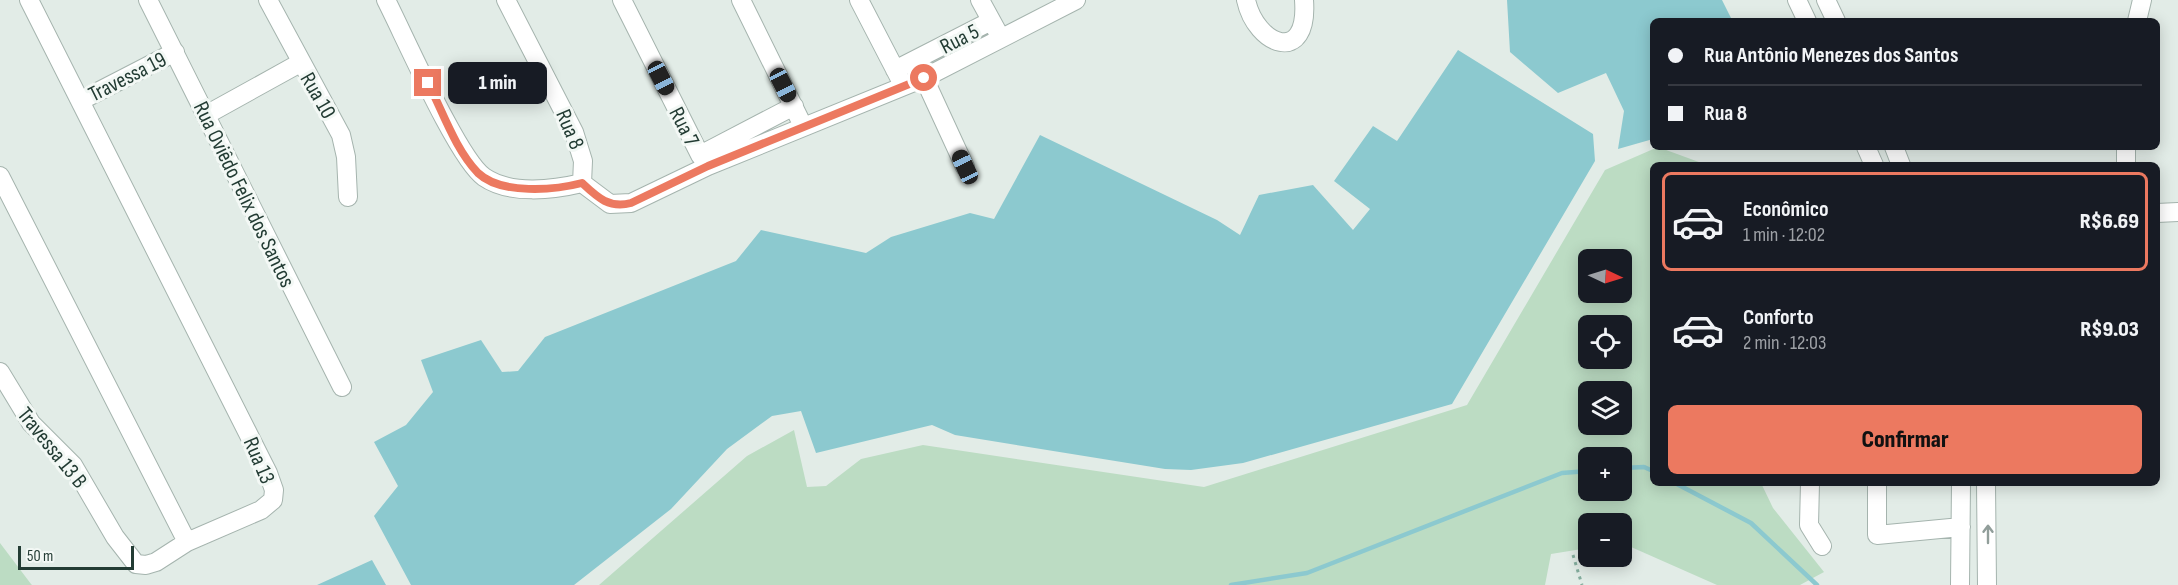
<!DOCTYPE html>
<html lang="pt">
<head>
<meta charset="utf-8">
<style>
	:root { --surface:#171b24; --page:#242831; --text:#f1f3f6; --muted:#9ea1a6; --line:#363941; --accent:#ec7960 }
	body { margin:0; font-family:"Sofia Sans Condensed",sans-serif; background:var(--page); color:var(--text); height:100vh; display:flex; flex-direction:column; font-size:22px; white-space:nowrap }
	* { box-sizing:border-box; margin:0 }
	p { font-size:20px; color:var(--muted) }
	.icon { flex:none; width:33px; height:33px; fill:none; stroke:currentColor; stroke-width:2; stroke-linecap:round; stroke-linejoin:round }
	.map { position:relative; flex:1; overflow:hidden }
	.details { position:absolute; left:1650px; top:162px; width:510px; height:324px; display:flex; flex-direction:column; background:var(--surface); border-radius:9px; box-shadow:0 3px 15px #0003 }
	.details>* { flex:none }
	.hud { position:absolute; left:1650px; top:18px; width:510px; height:132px; border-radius:9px; box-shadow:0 3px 15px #0003; display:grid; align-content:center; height:132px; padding:0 18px; background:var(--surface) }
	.needle { width:39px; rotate:94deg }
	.controls { position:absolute; left:1578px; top:249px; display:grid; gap:12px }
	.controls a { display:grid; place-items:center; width:54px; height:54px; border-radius:9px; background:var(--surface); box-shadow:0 3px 15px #0003; font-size:30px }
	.scale { position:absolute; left:18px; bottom:15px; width:116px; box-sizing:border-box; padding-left:6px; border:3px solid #233c34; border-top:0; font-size:16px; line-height:21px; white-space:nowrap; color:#233c34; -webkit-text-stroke:4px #f3f8f5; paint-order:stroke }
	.end { position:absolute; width:27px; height:27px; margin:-14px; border:8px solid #ec7960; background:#fff; box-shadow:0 0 0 3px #fff }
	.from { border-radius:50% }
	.bubble { position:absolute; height:42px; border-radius:9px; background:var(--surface); box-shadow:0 3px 15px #0003; font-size:20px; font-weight:800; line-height:42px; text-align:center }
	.car { position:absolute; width:18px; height:36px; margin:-18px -9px; border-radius:8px; box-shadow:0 0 4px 2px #0007; background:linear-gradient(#222 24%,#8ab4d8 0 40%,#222 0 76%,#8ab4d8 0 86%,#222 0) }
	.hud b { display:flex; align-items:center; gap:21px; height:57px; font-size:22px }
	.hud b+b { border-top:2px solid var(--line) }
	.hud i { width:15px; height:15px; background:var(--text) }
	ul { padding:10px 0 0; list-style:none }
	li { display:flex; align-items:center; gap:18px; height:99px; margin:0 12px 9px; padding:0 6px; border:3px solid transparent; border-radius:9px }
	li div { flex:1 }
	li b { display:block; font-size:22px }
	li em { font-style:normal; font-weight:800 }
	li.active { border-color:var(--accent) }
	li>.icon { width:54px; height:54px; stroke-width:1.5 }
	.action { display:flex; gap:12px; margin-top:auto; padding:12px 18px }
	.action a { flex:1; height:69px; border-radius:9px; background:var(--accent); color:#111; font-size:24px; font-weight:800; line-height:69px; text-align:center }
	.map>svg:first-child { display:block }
	.green { fill:#bcdcc3; fill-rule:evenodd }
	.water { fill:#8cc9cf }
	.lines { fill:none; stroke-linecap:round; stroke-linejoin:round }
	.stream { stroke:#8cc9cf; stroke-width:4.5 }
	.minor-casing { stroke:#a5b4ae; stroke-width:20 }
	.path { stroke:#84ae9e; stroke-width:3; stroke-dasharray:3 4.5; stroke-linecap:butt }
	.minor { stroke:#fff; stroke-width:18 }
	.oneway { stroke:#919e9a }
	.route { stroke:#ec7960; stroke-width:8 }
	.labels { text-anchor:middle; stroke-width:6; stroke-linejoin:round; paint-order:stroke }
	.street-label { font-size:22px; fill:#233c34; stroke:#f3f8f5 }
</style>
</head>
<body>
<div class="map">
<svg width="2178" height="585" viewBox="0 0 2178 585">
	<rect width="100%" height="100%" fill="#e2ece7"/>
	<path class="green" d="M 1658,147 L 1707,165 L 1653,165 L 1653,483 L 1761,483 L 1773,508 L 1824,572 L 1800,585 L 1717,585 L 1622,543 L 1622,524 L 1588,524 L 1588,548 L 1551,554 L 1545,585 L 599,585 L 747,456 L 794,430 L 807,487 L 826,486 L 861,459 L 923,445 L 1204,487 L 1467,405 L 1605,170 ZM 1588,260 L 1622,260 L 1622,292 L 1588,292 ZM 1588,326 L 1622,326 L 1622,358 L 1588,358 ZM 1588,392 L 1622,392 L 1622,424 L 1588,424 ZM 1588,458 L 1622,458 L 1622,490 L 1588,490 Z
		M 0,543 L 31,584 L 32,585 L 0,585 Z"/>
	<path class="water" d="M 1507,0 L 1722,0 L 1732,20 L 1653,21 L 1653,139 L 1618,149 L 1624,111 L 1606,73 L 1558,93 L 1510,52 Z
		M 1458,50 L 1593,134 L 1595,161 L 1452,404 L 1243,463 L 1191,470 L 1165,469 L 955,435 L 932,425 L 816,453 L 801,411 L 772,416 L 727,449 L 671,509 L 574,585 L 411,585 L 374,516 L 398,486 L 374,442 L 406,425 L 433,392 L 421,360 L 481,340 L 502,372 L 518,371 L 545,337 L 736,261 L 761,230 L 866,253 L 891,237 L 970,213 L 994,219 L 1040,135 L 1217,220 L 1240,235 L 1259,195 L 1313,185 L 1353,230 L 1370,209 L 1334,181 L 1373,126 L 1397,141 Z
		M 372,560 L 386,585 L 317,585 Z"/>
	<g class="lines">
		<path class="stream" d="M 1622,468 L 1644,467 L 1653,471
			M 1675,483 L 1751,523 L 1817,585
			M 1231,585 L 1307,573 L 1562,473 L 1588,471"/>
		<g class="minor-casing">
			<path id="minor" d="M 148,0 L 342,387
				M 268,0 L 341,135 L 346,157 L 348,197
				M 386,0 C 404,35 458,159 484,177 C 510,195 553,190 582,183
				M 506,0 L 574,132 L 583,161 L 582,183
				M 622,0 L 700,155 L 708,166
				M 741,0 L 803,126
				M 859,0 L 901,81
				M 980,0 L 997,31
				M 1246,0 C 1256,46 1309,66 1304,0
				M 1797,0 L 1807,21
				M 1826,0 L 1836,21
				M 2137,21 L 2142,0
				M 895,70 L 991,21
				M 924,78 L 965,167
				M 80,101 L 175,52
				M 206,115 L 300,63
				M 1866,147 L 1874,165
				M 1894,147 L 1901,165
				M 700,155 L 794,106
				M 2126,165 L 2126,147
				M 0,176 L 187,542
				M 582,183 L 610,204 L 631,203 L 708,166 L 924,78 L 1076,0
				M 2157,213 L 2178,212
				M 0,372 L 31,423 L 73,465 L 115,537 L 136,564 L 146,565 L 156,562 L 187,542 L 261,510 L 273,500 L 274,490 L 268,473 L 29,0
				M 1810,483 L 1809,525 L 1822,546
				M 1877,483 L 1877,535 L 1961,527
				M 1986,483 L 1987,585
				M 1960,585 L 1961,483"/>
		</g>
		<path class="path" d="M 1573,555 L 1582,585"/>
		<use href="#minor" class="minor"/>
	</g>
	<defs><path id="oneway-shaft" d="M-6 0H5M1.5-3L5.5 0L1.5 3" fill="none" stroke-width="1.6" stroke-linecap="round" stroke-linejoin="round" transform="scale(1.5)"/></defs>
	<use class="oneway" href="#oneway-shaft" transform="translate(1988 534) rotate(-90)"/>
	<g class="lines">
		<path class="route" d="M 428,83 C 443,112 455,149 478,173 C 501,195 555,190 582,183 C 597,197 609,209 631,203 L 708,166 L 924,78"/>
	</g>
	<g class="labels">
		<g class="street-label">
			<text transform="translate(959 38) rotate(-27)" y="8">Rua 5</text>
			<text transform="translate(127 76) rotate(-27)" y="8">Travessa 19</text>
			<text transform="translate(319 95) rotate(60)" y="8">Rua 10</text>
			<text transform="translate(685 126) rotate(63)" y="8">Rua 7</text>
			<text transform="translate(571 129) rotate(67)" y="8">Rua 8</text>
			<text transform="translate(245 194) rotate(64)" y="8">Rua Oviêdo Felix dos Santos</text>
			<text transform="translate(53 447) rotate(51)" y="8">Travessa 13 B</text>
			<text transform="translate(260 460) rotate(67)" y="8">Rua 13</text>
		</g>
	</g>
</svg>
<div class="controls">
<a><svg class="needle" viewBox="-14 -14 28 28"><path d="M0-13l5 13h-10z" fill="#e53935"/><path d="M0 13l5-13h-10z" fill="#9ea1a6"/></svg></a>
<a><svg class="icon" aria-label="locate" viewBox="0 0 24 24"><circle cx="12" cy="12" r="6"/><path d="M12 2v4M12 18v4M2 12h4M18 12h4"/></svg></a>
<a><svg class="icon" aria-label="layers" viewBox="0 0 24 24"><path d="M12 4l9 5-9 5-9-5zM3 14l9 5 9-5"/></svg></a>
<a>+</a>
<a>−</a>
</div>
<div class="scale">50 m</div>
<i class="end from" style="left:924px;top:78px"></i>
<i class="end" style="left:428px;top:83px"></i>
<div class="bubble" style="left:448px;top:62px;width:99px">1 min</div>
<i class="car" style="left:661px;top:78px;rotate:153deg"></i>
<i class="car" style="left:783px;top:85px;rotate:153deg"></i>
<i class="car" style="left:965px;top:167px;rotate:335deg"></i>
<div class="hud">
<b><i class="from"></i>Rua Antônio Menezes dos Santos</b>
<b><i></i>Rua 8</b>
</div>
<section class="details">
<ul>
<li class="active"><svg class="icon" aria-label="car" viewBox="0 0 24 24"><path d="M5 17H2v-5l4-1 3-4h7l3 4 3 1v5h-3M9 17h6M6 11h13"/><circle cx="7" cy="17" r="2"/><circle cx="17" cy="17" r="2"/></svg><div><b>Econômico</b><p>1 min · 12:02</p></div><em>R$6.69</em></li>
<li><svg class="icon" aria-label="car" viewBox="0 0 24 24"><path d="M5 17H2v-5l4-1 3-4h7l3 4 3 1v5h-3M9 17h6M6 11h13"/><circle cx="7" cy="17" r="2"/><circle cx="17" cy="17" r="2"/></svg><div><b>Conforto</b><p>2 min · 12:03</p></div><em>R$9.03</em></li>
</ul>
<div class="action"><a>Confirmar</a></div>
</section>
</div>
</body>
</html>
